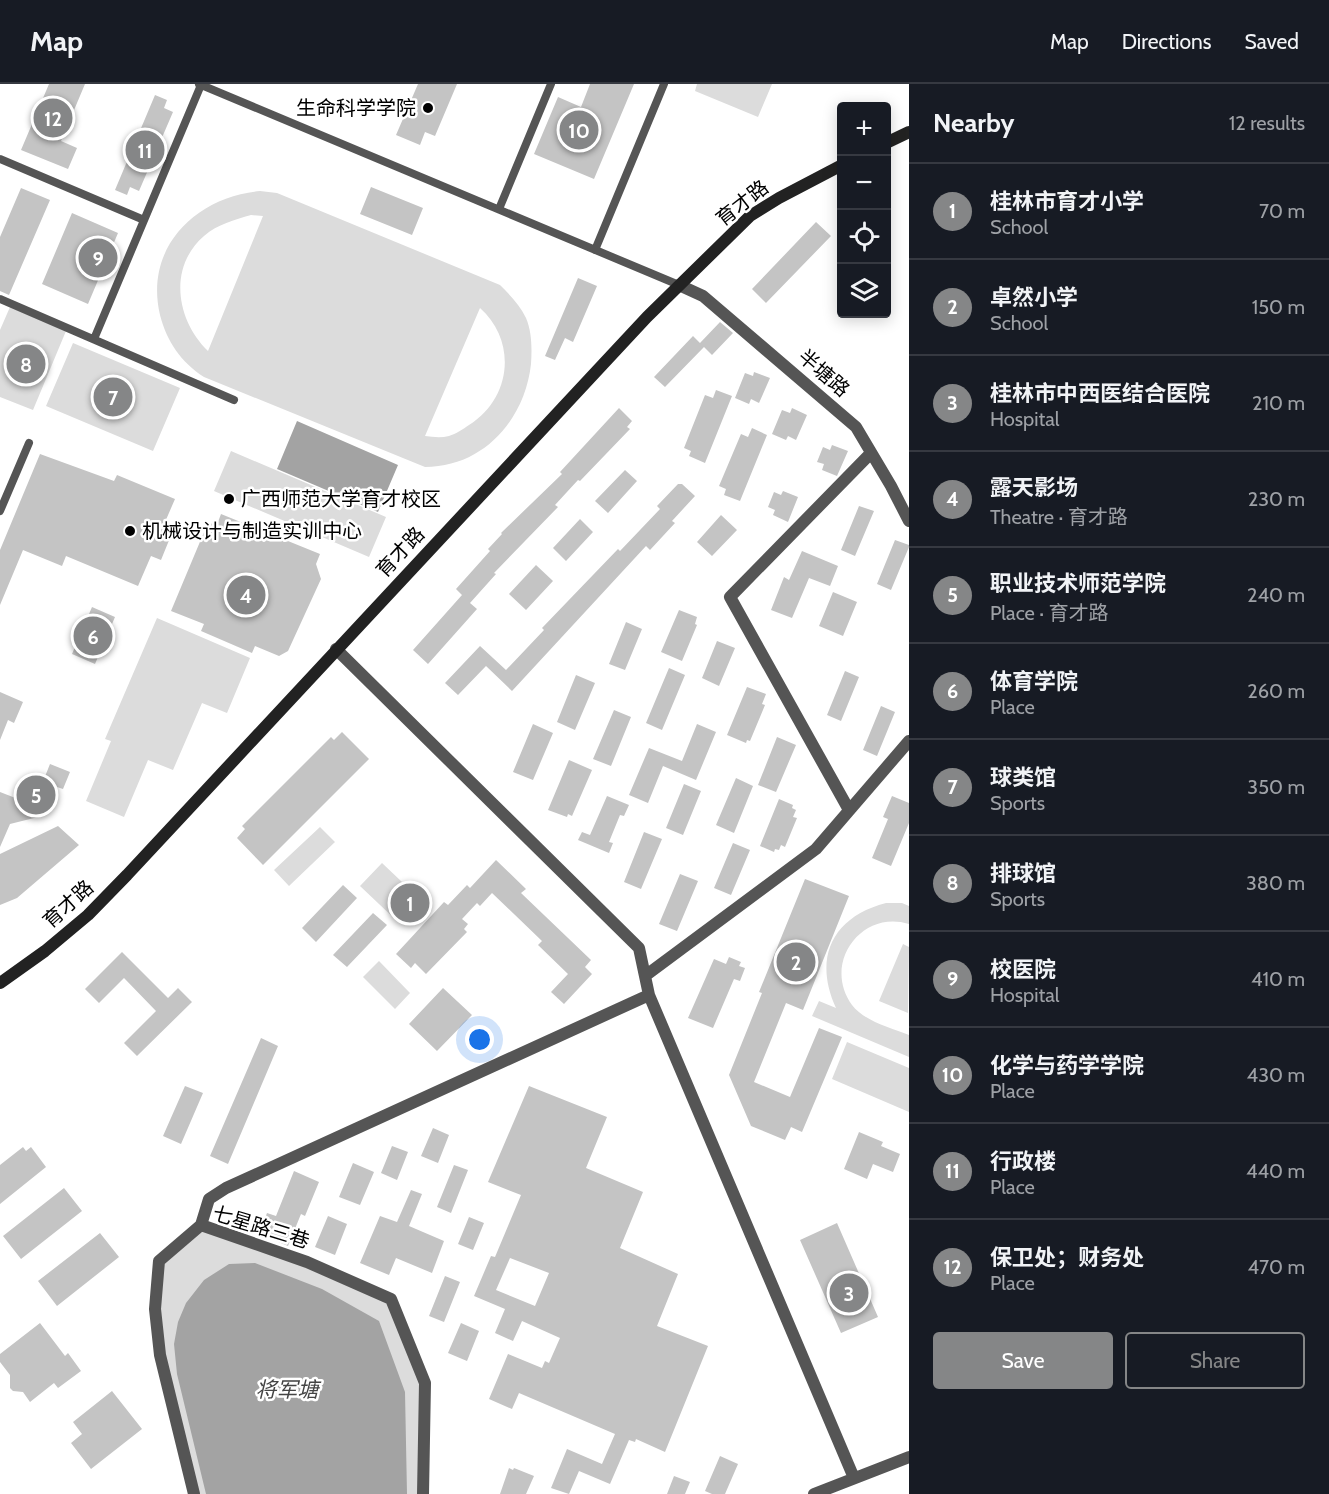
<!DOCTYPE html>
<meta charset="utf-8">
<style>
:root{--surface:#171b24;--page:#242831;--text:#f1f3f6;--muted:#9ea1a6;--line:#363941;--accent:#858687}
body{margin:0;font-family:Cabin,"Noto Sans SC",sans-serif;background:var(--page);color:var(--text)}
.controls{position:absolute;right:18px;top:18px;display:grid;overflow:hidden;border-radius:6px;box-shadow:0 3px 15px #0003}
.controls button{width:54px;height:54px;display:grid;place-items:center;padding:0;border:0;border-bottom:2px solid var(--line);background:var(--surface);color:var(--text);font:30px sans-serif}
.you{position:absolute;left:480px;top:956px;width:21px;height:21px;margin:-15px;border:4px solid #fff;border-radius:50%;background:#1a73e8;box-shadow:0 0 0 9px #1a73e833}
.badge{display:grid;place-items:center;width:39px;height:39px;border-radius:50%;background:var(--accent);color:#fff;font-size:20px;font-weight:700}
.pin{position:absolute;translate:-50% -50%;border:3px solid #fff;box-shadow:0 2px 6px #0006}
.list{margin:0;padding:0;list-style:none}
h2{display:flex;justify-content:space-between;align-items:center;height:78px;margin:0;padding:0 24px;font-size:26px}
h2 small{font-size:20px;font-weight:400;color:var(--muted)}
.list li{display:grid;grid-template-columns:39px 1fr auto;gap:18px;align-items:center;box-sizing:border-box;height:96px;padding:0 24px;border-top:2px solid var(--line)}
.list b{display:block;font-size:22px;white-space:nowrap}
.list p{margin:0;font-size:20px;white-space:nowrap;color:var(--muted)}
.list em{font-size:20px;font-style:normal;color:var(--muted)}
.actions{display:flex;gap:12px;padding:18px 24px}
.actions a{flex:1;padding:14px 0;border:2px solid var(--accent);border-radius:6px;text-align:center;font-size:21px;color:var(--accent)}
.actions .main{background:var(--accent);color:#fff}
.icon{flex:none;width:33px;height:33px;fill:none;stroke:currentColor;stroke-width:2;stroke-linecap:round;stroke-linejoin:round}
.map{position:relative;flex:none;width:909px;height:1410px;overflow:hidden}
header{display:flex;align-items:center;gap:36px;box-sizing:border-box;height:84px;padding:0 30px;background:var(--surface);border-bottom:2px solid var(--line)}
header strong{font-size:28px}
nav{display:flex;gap:33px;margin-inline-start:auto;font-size:21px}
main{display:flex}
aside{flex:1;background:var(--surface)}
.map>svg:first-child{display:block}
.green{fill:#dcdcdc;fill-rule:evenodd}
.water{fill:#a3a3a3}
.building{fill:#c4c4c4;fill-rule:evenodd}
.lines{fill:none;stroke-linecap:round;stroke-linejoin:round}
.service{stroke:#555;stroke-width:8}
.minor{stroke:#555;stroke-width:12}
.secondary{stroke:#222;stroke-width:12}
.poi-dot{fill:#000;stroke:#fff;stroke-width:2}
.labels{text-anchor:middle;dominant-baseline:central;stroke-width:5;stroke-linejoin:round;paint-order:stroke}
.poi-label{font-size:20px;fill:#000;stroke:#fff;text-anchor:start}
.street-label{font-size:20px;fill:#000;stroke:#fff}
.water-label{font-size:21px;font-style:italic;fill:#444;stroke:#fff}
</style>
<header>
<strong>Map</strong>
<nav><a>Map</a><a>Directions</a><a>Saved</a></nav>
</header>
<main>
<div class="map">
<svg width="909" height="1410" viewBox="0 0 909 1410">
<rect width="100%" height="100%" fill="#fff"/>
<path class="green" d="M 697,0 L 772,0 L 758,33 L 695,7 Z
M 260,107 L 277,109 L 500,201 C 510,211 520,221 526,234 C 532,248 532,265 531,280 C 525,335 484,383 425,383 L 204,293 C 181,278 167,258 160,231 C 144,163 196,113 260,107 ZM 251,131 L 263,132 L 208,267 C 176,236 168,183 204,152 C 218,140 234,136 251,131 ZM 480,224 C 517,257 512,314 469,341 C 463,345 456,350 449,352 C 441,354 433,353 425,352 Z
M 10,223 L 66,247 L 33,326 L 0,313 L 0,246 Z
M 73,259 L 180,304 L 153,367 L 46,322 Z
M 231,367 L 386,433 L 369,473 L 214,407 Z
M 157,534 L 250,574 L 227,629 L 202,619 L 173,686 L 148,676 L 124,733 L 86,717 L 111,657 L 105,655 Z
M 320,743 L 335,758 L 289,802 L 274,786 Z
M 382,779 L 420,815 L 398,838 L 360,802 Z
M 886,819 L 902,819 L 909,822 L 909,840 C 861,825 822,880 852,921 C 864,937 891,944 909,951 L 909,973 L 812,932 L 819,917 L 836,924 C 813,874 832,833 886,819 Z
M 903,860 L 909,863 L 908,929 L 879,917 Z
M 379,877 L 410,909 L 395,925 L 363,893 Z
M 847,958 L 909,984 L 909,1028 L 832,995 Z
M 201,1141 L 391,1215 L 425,1299 L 423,1410 L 194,1410 L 160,1271 L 159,1177 Z"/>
<path class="water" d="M 297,337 L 398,381 L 378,428 L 277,385 Z
M 255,1179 L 322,1205 L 379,1237 L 405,1308 L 407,1410 L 206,1410 L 177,1290 L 174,1260 L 178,1238 L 186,1219 L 204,1196 L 229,1180 Z"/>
<path class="building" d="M 49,0 L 85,0 L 61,57 L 77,64 L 68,85 L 21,66 Z
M 418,0 L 457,0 L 435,52 L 425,48 L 420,61 L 396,51 Z
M 590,0 L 634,0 L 594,95 L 534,70 L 558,13 L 581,23 Z
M 155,11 L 167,16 L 164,24 L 173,28 L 139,107 L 130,103 L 127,111 L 115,106 Z
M 371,103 L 423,124 L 412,151 L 360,130 Z
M 21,104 L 50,116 L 9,211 L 0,207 L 0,153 Z
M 72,129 L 118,149 L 88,220 L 42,200 Z
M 816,138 L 831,152 L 766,219 L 752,205 Z
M 578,194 L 597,202 L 573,258 L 565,254 L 555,276 L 545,272 Z
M 720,238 L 733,249 L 712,271 L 704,263 L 665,303 L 654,293 L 693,252 L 700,259 Z
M 754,288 L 770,294 L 759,319 L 751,315 L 749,320 L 735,314 L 745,289 L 753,292 Z
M 716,306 L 732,312 L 705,379 L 689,372 L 691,367 L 684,364 L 705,311 L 713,314 Z
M 619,324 L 632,337 L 627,343 L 630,345 L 580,397 L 578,396 L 555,421 L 558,423 L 494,489 L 496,490 L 470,519 L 477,525 L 428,580 L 413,566 L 462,511 L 456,505 L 490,467 L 488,465 L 502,450 L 501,449 L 562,390 L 560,388 Z
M 792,324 L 807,331 L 796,356 L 788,352 L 786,356 L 772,350 L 782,326 L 790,329 Z
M 752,344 L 767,351 L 740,417 L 724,411 L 726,405 L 719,402 L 741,350 L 748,353 Z
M 832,361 L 848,367 L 837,392 L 822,386 L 824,380 L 817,378 L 823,363 L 830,366 Z
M 40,370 L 114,397 L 117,391 L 175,415 L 162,445 L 172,449 L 161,476 L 151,472 L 138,502 L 66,472 L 62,482 L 23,466 L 0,521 L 0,466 Z
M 625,386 L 637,397 L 608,429 L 595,417 Z
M 678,400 L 682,400 L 695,412 L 672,437 L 675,439 L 650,466 L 646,462 L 512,607 L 486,582 L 458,611 L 445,599 L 480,562 L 506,586 L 544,546 L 542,544 L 618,465 L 620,467 L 660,425 L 657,422 Z
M 783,407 L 798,413 L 788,438 L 773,431 L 775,426 L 768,423 L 774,408 L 781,411 Z
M 859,422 L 874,427 L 855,472 L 841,466 Z
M 221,430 L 320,470 L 316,480 L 321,495 L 288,567 L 279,572 L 255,562 L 252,569 L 201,547 L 204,540 L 171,527 L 207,441 L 218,438 Z
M 721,431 L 737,446 L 712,472 L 697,458 Z
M 580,435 L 593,448 L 566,477 L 553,464 Z
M 895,456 L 909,461 L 909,463 L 891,506 L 877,500 Z
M 802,467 L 838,482 L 830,502 L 809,494 L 792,534 L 771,526 L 784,493 L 789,496 Z
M 536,481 L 553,497 L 526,526 L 509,510 Z
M 833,508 L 857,518 L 843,552 L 819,542 Z
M 92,523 L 115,533 L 95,580 L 72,570 Z
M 679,526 L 697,533 L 695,540 L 697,541 L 682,577 L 661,568 Z
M 626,538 L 642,545 L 625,586 L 609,580 Z
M 717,557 L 735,564 L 719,602 L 702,594 Z
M 669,584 L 685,591 L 662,646 L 646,639 Z
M 845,587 L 859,593 L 841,637 L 827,631 Z
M 576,591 L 595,599 L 575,646 L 557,638 Z
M 747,603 L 766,610 L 762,620 L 765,621 L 750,657 L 747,656 L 746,659 L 727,651 Z
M 0,608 L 23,618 L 14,639 L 8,636 L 0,656 Z
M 881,622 L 895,628 L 877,672 L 863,666 Z
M 614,626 L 631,633 L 611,682 L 593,675 Z
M 533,640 L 553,649 L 533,696 L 513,688 Z
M 697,640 L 716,648 L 696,696 L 663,682 L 648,719 L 629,711 L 649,664 L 682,677 Z
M 342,648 L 369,675 L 263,781 L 237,754 L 245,745 L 242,742 L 331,653 L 334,656 Z
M 777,653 L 796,661 L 776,708 L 758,701 Z
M 569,676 L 592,686 L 572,732 L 568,730 L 567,733 L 548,726 Z
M 50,680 L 70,688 L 63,705 L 57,703 L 51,717 L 44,718 L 38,733 L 10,740 L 0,763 L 0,708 L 18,715 L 24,700 L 31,703 L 36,691 L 44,695 Z
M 736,694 L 753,702 L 734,749 L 716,741 Z
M 684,700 L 701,707 L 683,751 L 666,744 Z
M 607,712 L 629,721 L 624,732 L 620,731 L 609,758 L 613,759 L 609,769 L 578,756 L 582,748 L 590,751 Z
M 892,712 L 909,719 L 909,739 L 891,782 L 872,774 L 888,735 L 883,733 Z
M 779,715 L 793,721 L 792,724 L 796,726 L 793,733 L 797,734 L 785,763 L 781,761 L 779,766 L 775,765 L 774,768 L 760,762 Z
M 58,742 L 79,761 L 17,814 L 0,821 L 0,770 Z
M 644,748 L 662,755 L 641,805 L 624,798 Z
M 733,759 L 750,766 L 731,811 L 714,804 Z
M 496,776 L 526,805 L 521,809 L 591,876 L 585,883 L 592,890 L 564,920 L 551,908 L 568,890 L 538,861 L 542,857 L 492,809 L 480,822 L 477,819 L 462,835 L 468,840 L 464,845 L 467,848 L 426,890 L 415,879 L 411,884 L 396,870 L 444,818 L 448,821 L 467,801 L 470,804 Z
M 680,790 L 698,797 L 677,847 L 659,840 Z
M 805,795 L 849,812 L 803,926 L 786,919 L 754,998 L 790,1013 L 819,944 L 842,953 L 802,1048 L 791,1043 L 785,1056 L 751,1042 L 729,991 L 762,909 L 759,908 Z
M 343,801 L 357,814 L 316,858 L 302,844 Z
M 373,829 L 387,841 L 347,883 L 333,871 Z
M 122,868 L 168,914 L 178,904 L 192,918 L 137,972 L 124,959 L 156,927 L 124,894 L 99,919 L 85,905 Z
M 729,873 L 741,878 L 739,882 L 745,884 L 740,897 L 734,895 L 713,944 L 688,934 L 714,875 L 726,880 Z
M 443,904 L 472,931 L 437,967 L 409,940 Z
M 261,954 L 278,962 L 228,1080 L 210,1072 Z
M 185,1002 L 203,1009 L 181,1060 L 163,1052 Z
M 529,1002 L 607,1033 L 586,1084 L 643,1108 L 620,1164 L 678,1190 L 657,1242 L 708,1262 L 665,1368 L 636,1355 L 635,1358 L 629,1356 L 610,1400 L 579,1387 L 569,1410 L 551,1404 L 567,1365 L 602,1380 L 615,1350 L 519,1309 L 512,1325 L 489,1315 L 508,1270 L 542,1284 L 545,1277 L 549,1279 L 560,1254 L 522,1237 L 513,1257 L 495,1249 L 505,1225 L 474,1212 L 491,1172 L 495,1173 L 521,1111 L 488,1098 ZM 510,1174 L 549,1189 L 535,1222 L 496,1206 Z
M 433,1044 L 449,1051 L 438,1079 L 421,1072 Z
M 859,1048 L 883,1058 L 881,1062 L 900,1070 L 893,1088 L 873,1080 L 867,1095 L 844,1085 Z
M 392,1062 L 408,1068 L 397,1096 L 381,1089 Z
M 23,1063 L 26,1067 L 31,1063 L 46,1083 L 0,1120 L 0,1081 Z
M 353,1079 L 374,1088 L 360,1121 L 339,1113 Z
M 454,1081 L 468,1086 L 451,1129 L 437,1123 Z
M 294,1087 L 319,1098 L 305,1132 L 301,1130 L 288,1162 L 259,1150 L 267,1129 L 276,1132 Z
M 64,1104 L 82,1127 L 21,1175 L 3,1152 Z
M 411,1106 L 422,1110 L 409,1142 L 444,1157 L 432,1189 L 396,1174 L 389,1191 L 360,1179 L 380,1132 L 397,1138 Z
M 328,1132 L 347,1140 L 335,1171 L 315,1163 Z
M 469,1133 L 484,1139 L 473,1166 L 458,1160 Z
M 837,1139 L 878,1233 L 841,1249 L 800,1156 Z
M 100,1149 L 119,1173 L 57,1222 L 38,1197 Z
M 445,1192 L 460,1198 L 444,1238 L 429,1232 Z
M 40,1239 L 65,1272 L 68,1269 L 81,1287 L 58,1304 L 54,1299 L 30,1318 L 23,1308 L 13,1307 L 10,1304 L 10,1291 L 0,1278 L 0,1270 Z
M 461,1239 L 479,1247 L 467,1277 L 448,1269 Z
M 112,1307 L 142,1345 L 91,1385 L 71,1359 L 82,1350 L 73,1338 Z
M 720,1372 L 738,1380 L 725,1410 L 712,1410 L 705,1407 Z
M 509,1384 L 513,1386 L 514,1384 L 534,1392 L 526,1410 L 500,1410 Z
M 674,1392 L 690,1398 L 685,1410 L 667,1410 Z"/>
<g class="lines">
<path class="service" d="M 199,0 L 679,201
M 0,75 L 144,136
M 499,125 L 551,0
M 595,166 L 664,0
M 0,215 L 234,316
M 94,255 L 201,1
M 0,427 L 29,359"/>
<path class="minor" d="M 679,201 L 703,212 L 856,343 L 891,402 L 909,437
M 336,565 L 639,864 L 649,911 L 854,1394
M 849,726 L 730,513 L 871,369
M 645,892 L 816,765 L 909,657
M 201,1141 L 209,1115 L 226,1104 L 649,911
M 194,1410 L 160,1271 L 155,1225 L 159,1177 L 201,1141 L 307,1178 L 391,1215 L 425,1299 L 423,1410
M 814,1410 L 909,1373"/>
<path class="secondary" d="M 886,59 L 909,48
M 0,899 L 45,867 L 88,831 L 127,791 L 647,233 L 750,132 L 779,114 L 842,81"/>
</g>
<g class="poi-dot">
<circle cx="428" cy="24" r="6"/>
<circle cx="229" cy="415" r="6"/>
<circle cx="130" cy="447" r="6"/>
</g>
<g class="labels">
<g class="poi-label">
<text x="416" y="24" text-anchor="end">生命科学学院</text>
<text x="241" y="415">广西师范大学育才校区</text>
<text x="142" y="447">机械设计与制造实训中心</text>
</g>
<g class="street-label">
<text transform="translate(742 119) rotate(-38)">育才路</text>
<text transform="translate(824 289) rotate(41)">半塘路</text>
<text transform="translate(400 468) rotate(-47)">育才路</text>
<text transform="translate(68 820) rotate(-42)">育才路</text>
<text transform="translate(261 1143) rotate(17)">七星路三巷</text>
</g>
<g class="water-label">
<text x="287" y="1305">将军塘</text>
</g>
</g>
</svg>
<div class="controls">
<button>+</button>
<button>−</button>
<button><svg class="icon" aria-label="locate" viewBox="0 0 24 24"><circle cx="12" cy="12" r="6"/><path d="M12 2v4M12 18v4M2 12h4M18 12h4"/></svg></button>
<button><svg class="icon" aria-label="layers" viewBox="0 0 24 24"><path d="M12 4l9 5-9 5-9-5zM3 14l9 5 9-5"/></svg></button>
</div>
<div class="you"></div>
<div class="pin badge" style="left:410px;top:819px">1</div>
<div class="pin badge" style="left:796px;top:878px">2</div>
<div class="pin badge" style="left:849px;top:1209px">3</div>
<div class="pin badge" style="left:246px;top:511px">4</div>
<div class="pin badge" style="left:36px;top:711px">5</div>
<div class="pin badge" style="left:93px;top:552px">6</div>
<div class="pin badge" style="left:113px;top:313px">7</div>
<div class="pin badge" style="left:26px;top:280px">8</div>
<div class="pin badge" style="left:98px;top:174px">9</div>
<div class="pin badge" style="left:579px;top:46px">10</div>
<div class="pin badge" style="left:145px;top:66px">11</div>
<div class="pin badge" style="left:53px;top:34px">12</div>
</div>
<aside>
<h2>Nearby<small>12 results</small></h2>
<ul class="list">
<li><span class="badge">1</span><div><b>桂林市育才小学</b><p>School</p></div><em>70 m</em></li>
<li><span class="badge">2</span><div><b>卓然小学</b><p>School</p></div><em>150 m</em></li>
<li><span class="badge">3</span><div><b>桂林市中西医结合医院</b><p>Hospital</p></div><em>210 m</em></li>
<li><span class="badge">4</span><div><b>露天影场</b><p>Theatre · 育才路</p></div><em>230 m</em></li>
<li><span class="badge">5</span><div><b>职业技术师范学院</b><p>Place · 育才路</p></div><em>240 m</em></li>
<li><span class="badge">6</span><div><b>体育学院</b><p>Place</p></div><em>260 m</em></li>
<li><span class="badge">7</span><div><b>球类馆</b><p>Sports</p></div><em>350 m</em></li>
<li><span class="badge">8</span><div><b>排球馆</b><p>Sports</p></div><em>380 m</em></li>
<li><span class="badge">9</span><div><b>校医院</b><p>Hospital</p></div><em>410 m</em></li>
<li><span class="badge">10</span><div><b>化学与药学学院</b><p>Place</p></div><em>430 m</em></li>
<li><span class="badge">11</span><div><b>行政楼</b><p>Place</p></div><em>440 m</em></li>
<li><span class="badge">12</span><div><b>保卫处；财务处</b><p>Place</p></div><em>470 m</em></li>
</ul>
<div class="actions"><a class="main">Save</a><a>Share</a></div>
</aside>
</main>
